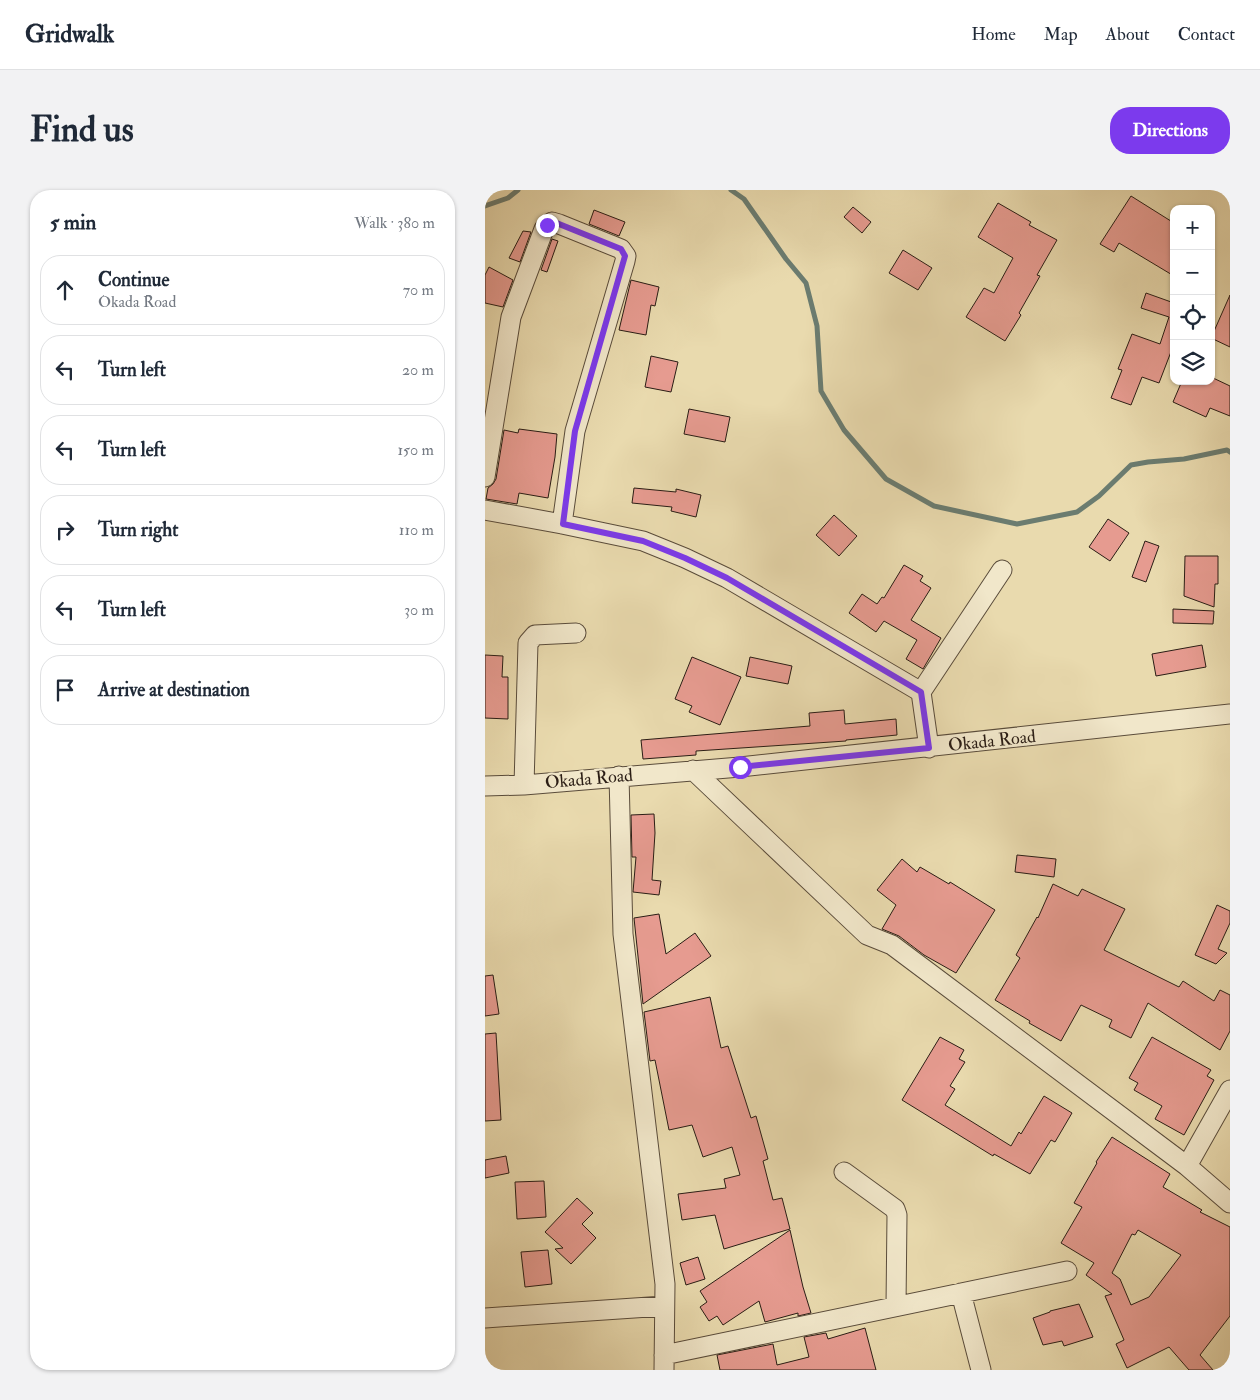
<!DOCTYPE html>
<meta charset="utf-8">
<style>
:root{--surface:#fff;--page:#f2f2f3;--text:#1f2937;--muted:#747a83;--line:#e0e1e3;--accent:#7c3aed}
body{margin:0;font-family:"IM FELL Double Pica",serif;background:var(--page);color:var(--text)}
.controls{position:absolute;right:15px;top:15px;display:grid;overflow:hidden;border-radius:10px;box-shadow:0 1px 4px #0004}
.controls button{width:45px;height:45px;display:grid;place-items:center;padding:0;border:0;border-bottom:1px solid var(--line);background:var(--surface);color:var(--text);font:25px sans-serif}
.stop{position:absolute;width:15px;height:15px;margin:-11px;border:4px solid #7c3aed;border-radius:50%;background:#fff}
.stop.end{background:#7c3aed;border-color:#fff;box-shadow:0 1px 5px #0008}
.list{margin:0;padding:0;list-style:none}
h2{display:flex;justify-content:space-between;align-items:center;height:65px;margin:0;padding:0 20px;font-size:21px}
h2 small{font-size:16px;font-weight:400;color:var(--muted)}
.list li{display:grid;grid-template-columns:32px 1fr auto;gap:15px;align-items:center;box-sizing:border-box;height:70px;margin:0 10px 10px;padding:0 10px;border:1px solid var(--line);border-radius:20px}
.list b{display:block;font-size:19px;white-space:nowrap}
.list p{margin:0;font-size:16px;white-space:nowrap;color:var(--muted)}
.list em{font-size:16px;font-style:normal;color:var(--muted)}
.icon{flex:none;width:28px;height:28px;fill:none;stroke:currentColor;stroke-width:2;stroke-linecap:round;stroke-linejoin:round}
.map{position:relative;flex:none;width:745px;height:1180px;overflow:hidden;border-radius:20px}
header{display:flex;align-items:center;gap:30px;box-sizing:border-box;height:70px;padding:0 25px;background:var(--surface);border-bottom:1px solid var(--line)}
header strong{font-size:24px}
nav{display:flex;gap:28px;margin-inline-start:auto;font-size:18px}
.intro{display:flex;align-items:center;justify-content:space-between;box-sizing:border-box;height:120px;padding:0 30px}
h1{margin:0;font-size:35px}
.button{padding:12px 22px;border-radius:20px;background:var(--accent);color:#fff;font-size:18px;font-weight:700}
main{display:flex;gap:30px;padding:0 30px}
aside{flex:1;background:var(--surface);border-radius:20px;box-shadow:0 1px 4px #0004}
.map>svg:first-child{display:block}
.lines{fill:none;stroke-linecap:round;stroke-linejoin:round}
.stream{stroke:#6b7c70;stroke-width:5}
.building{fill:#e69b90;stroke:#2a1d15;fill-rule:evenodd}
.minor-casing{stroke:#5a4c3b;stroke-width:21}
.minor{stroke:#f1e7ca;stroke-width:19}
.route{stroke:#7c3aed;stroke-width:6}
.labels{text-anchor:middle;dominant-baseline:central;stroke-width:4.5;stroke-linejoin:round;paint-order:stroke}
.street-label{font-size:18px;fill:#2a1d15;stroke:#f1e7ca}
</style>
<header>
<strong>Gridwalk</strong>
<nav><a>Home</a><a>Map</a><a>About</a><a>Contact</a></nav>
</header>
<div class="intro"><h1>Find us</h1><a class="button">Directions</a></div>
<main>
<aside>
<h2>5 min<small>Walk · 380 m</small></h2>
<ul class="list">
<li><svg class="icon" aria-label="ahead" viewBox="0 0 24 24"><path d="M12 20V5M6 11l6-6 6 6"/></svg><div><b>Continue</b><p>Okada Road</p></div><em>70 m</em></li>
<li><svg class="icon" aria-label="left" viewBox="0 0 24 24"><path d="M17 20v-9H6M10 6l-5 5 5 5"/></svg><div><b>Turn left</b></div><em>20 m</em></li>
<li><svg class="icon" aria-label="left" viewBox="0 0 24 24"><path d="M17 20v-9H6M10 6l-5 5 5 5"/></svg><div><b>Turn left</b></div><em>150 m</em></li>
<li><svg class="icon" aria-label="right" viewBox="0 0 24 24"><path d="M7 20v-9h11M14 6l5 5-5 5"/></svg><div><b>Turn right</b></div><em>110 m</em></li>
<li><svg class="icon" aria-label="left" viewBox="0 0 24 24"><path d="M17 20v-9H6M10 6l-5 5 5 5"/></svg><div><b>Turn left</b></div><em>30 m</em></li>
<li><svg class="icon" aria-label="arrive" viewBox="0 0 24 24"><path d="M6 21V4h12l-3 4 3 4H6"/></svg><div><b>Arrive at destination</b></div></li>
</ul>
</aside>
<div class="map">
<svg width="745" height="1180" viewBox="0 0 745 1180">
<rect width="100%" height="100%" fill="#e9daae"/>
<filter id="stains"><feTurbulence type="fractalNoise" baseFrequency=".004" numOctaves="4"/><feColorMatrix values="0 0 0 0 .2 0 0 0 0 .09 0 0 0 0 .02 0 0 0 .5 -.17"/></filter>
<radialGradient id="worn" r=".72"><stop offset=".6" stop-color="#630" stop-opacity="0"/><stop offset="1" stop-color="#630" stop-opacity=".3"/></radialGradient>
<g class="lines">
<path class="stream" d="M 246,0 L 259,9 L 301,69 L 321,93 L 332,136 L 336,201 L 359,240 L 401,289 L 449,316 L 532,334 L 592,322 L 614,306 L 646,275 L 663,272 L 699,269 L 742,260 L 745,262
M 0,16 L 23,8 L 33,0"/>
</g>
<path class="building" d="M 646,6 L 689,33 L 689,86 L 634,53 L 629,62 L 615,54 Z
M 513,13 L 546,32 L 544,35 L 572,50 L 552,85 L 555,86 L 534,123 L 536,125 L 520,151 L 481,127 L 499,98 L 509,103 L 528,68 L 493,47 Z
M 368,17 L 386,32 L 377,43 L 359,27 Z
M 109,20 L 140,32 L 134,46 L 104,34 Z
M 38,41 L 46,42 L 35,72 L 24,68 Z
M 67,49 L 73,51 L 62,82 L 56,80 Z
M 418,60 L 447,78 L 433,100 L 404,83 Z
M 4,77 L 28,90 L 18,117 L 0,113 L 0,85 Z
M 146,90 L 174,97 L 170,116 L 166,115 L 161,145 L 134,140 Z
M 661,103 L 689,113 L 689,154 L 674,193 L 657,187 L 646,215 L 626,208 L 637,180 L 633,179 L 647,144 L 675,154 L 684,127 L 656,118 Z
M 745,105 L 745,157 L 726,148 Z
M 166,166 L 193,172 L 186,202 L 160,197 Z
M 726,187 L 745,196 L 745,226 L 725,218 L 721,227 L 688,212 L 697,191 L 726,191 Z
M 204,219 L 245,227 L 240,252 L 199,244 Z
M 34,239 L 72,244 L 70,267 L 63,308 L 34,303 L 32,314 L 1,309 L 3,298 L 8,294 L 11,289 L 19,240 L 33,243 Z
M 149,298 L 191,302 L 191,299 L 216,305 L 211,327 L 186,321 L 187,317 L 147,313 Z
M 349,325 L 372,346 L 354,366 L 331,345 Z
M 623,329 L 644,343 L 625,371 L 604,357 Z
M 660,351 L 674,356 L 661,392 L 647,387 Z
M 700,366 L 733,366 L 733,394 L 730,394 L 729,417 L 699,406 Z
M 419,375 L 438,386 L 435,391 L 446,398 L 426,430 L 456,448 L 438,479 L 421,469 L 432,450 L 399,431 L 391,442 L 364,423 L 377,404 L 392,414 L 397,407 L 399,408 Z
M 688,419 L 729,421 L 728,434 L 688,433 Z
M 717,455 L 721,477 L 671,486 L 667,464 Z
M 0,465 L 18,466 L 17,487 L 23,487 L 23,529 L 0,528 Z
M 207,467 L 256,487 L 235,535 L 204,522 L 207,516 L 190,509 Z
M 265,467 L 307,476 L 303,494 L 261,486 Z
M 359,520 L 360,534 L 411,529 L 412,545 L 361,550 L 361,551 L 211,561 L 211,565 L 158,569 L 156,550 L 325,536 L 324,523 Z
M 169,624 L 170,643 L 167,690 L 176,691 L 174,705 L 148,702 L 151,667 L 147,667 L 146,625 Z
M 532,665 L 571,669 L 569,687 L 530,682 Z
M 417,669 L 432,682 L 435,677 L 464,694 L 465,692 L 510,720 L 471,783 L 439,765 L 414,746 L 397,739 L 411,715 L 392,700 Z
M 568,694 L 593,706 L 597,699 L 640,719 L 619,760 L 694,797 L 698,791 L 729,811 L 735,800 L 745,805 L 745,841 L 735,860 L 663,813 L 646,848 L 624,837 L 627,830 L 596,815 L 576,851 L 544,833 L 545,831 L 510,810 L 535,768 L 531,765 L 552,727 L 553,728 Z
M 732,715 L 745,721 L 745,733 L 733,759 L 742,763 L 731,774 L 710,765 Z
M 174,724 L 181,764 L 210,743 L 226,766 L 158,814 L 149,728 Z
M 8,785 L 14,824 L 0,826 L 0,786 Z
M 225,807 L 236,858 L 243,856 L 266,928 L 271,926 L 283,969 L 278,971 L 288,1010 L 297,1008 L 305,1039 L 239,1059 L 230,1025 L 197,1030 L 193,1004 L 241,998 L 239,989 L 255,985 L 247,957 L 218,967 L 207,935 L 184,940 L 170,870 L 165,871 L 159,822 Z
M 11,843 L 16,930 L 0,931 L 0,844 Z
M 455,847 L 479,860 L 474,869 L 480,872 L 465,896 L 470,899 L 460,915 L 526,956 L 534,942 L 536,944 L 559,906 L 587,923 L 570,952 L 566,950 L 545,984 L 509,964 L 508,966 L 417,910 Z
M 667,847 L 726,880 L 722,886 L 729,890 L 699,945 L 670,929 L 677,916 L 649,900 L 653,893 L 644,888 Z
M 627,947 L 685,984 L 678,997 L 717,1020 L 715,1022 L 745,1037 L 745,1126 L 715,1165 L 728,1180 L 704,1180 L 684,1157 L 642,1178 L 631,1154 L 639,1150 L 620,1106 L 627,1104 L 601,1085 L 609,1073 L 576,1053 L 597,1017 L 589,1013 L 612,973 L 611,972 ZM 653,1040 L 696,1065 L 664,1107 L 646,1115 L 635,1089 L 627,1083 L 647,1044 L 650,1045 Z
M 21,966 L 24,983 L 0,988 L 0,970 Z
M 59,991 L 61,1027 L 32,1029 L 30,992 Z
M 92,1008 L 108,1023 L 97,1034 L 111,1048 L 86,1074 L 70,1059 L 78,1058 L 60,1042 Z
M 305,1040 L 318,1097 L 326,1123 L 313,1126 L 313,1123 L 280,1132 L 274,1111 L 238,1135 L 232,1126 L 224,1131 L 215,1117 L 222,1112 L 215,1101 Z
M 63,1060 L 67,1094 L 40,1097 L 36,1062 Z
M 213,1067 L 220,1089 L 201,1095 L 195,1073 Z
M 594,1114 L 608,1147 L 579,1156 L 577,1151 L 558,1155 L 548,1128 L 565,1122 L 565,1121 Z
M 380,1138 L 391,1180 L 235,1180 L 232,1165 L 288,1154 L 292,1175 L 324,1167 L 319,1147 L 341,1143 L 343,1149 Z"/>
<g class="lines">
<defs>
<path id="minor" d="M 0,287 L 26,127 L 59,39 L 67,32 L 74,34 L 136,59 L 141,66 L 140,71 L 90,241 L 77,334
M 0,320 L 77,334 L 158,351 L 200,368 L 242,388 L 436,502 L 444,558
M 436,502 L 517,380
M 208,580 L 382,745 L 407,755 L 702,976 L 745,1013
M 134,586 L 138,744 L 180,1094 L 179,1180
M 39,595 L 43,453 L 50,445 L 91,443
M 0,596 L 39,595 L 255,577 L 745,524
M 702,976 L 745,900
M 359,982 L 410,1019 L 412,1025 L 411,1116
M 476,1103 L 496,1180
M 0,1128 L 179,1116
M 179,1165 L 582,1081"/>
</defs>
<use href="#minor" class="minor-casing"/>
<use href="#minor" class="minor"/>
</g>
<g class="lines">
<path class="route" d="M 62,35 L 67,32 L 74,34 L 136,59 L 140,66 L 90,241 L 78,334 L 158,351 L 200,368 L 242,388 L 436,502 L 444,558 L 255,577"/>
</g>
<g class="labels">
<g class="street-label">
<text transform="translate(507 551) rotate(-6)">Okada Road</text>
<text transform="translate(104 589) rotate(-5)">Okada Road</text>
</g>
</g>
<rect width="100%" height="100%" filter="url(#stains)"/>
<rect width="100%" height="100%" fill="url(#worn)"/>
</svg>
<div class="controls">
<button>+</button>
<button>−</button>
<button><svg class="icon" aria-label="locate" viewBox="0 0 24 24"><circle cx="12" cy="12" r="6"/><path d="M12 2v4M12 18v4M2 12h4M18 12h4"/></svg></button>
<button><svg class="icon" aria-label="layers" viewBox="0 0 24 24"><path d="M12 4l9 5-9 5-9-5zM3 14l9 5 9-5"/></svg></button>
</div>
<div class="stop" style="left:255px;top:577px"></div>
<div class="stop end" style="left:62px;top:35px"></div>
</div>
</main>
